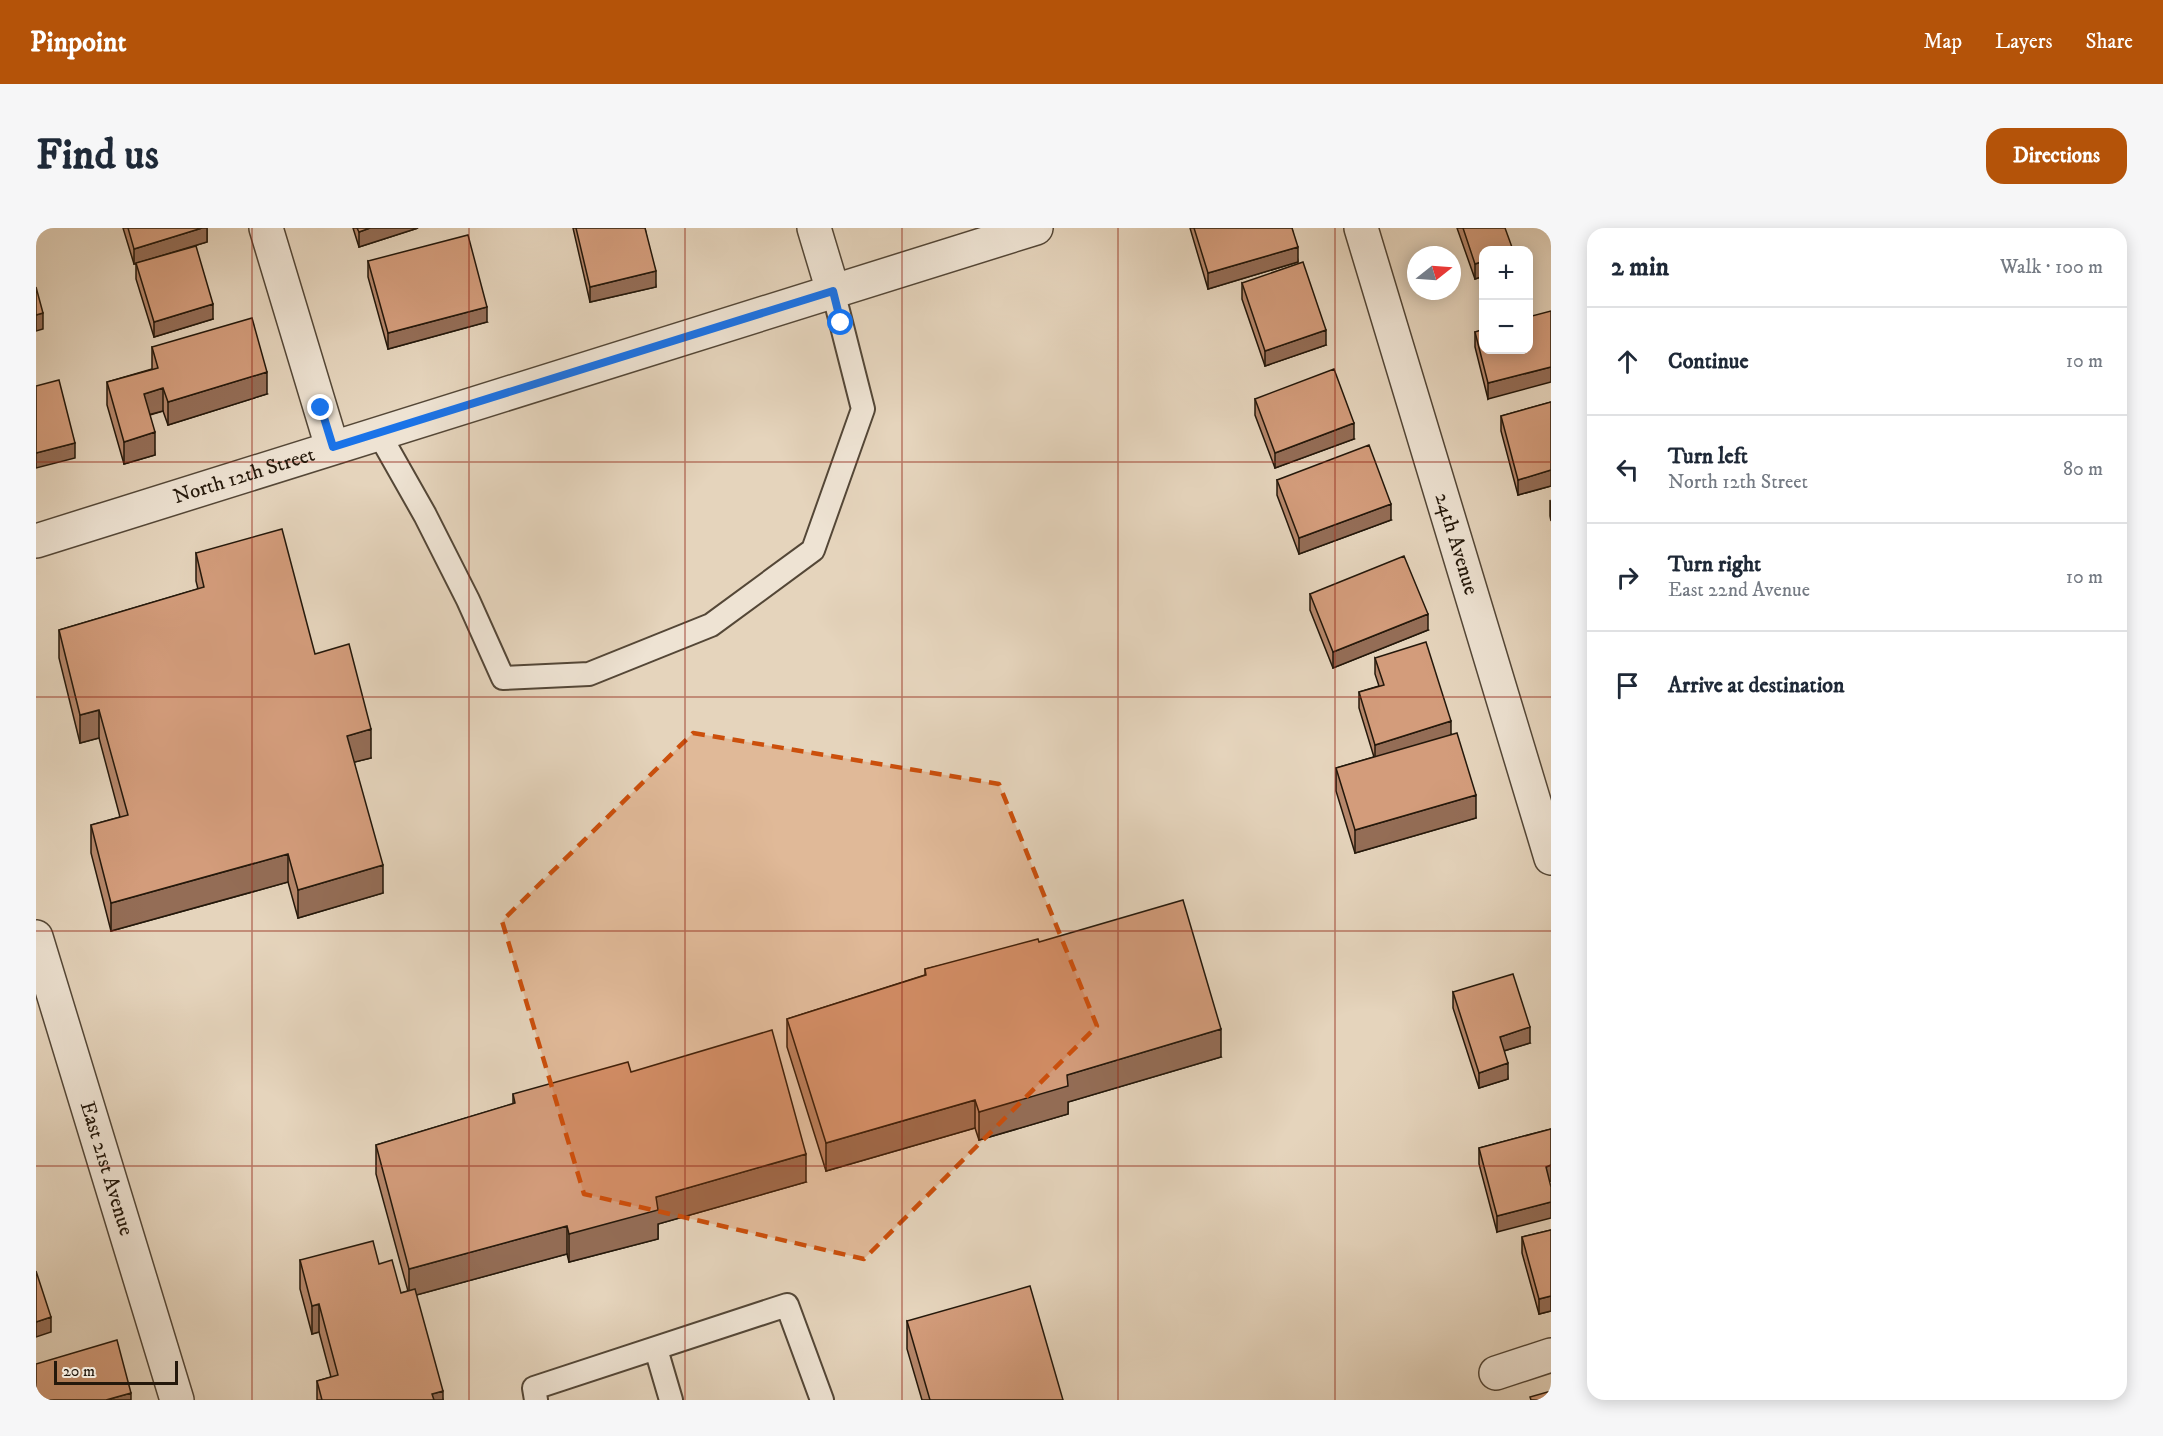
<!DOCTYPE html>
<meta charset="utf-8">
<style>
:root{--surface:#fff;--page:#f6f6f7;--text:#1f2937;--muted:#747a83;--line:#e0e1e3;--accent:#b45309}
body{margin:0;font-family:"IM FELL DW Pica",serif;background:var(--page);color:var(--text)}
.controls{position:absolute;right:18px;top:18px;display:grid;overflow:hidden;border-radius:12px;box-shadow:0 3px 15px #0003}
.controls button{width:54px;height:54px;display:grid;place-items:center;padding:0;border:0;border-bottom:2px solid var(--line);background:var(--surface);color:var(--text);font:30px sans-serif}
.compass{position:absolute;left:1371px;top:18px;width:54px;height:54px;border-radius:50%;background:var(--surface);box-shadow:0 3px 15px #0003;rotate:73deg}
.scale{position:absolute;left:18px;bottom:15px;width:124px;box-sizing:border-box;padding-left:6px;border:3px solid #24180b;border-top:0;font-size:16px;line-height:21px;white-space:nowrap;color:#24180b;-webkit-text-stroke:4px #eee3d3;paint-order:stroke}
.stop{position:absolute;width:18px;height:18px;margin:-14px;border:4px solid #1a73e8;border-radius:50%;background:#fff}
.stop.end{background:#1a73e8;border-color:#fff;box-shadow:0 2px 6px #0008}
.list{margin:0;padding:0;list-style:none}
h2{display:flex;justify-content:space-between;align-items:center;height:78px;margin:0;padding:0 24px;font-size:26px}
h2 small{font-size:20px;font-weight:400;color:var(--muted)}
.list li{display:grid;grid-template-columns:39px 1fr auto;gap:18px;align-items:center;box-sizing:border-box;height:108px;padding:0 24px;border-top:2px solid var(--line)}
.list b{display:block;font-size:22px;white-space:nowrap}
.list p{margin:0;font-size:20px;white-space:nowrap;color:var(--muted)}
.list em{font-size:20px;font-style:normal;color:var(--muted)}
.icon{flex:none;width:33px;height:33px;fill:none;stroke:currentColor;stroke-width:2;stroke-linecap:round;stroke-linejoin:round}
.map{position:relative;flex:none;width:1515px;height:1172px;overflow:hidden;border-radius:18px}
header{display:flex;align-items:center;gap:36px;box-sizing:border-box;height:84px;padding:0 30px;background:var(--accent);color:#fff}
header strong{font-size:28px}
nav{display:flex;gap:33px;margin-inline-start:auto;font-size:21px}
.intro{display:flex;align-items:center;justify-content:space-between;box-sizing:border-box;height:144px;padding:0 36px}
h1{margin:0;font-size:42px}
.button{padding:15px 27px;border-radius:18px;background:var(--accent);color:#fff;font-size:21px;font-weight:700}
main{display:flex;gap:36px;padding:0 36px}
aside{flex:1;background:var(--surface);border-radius:18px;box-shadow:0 3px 15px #0003}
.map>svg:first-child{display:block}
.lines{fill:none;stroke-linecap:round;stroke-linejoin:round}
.service-casing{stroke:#544737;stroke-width:26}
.minor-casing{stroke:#544737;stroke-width:36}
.tertiary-casing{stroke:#544737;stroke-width:36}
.service{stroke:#eee3d3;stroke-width:22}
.minor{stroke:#eee3d3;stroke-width:33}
.tertiary{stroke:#eee3d3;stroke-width:33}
.wall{fill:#b5866a;stroke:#24180b;stroke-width:1.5}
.shaded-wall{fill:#946d56;stroke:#24180b;stroke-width:1.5}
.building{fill:#d39c7b;stroke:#24180b;stroke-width:1.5}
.route{stroke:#1a73e8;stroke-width:8}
.marked{fill:#cb4f0c;fill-opacity:0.2;stroke:#cb4f0c;stroke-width:4.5;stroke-dasharray:12 8;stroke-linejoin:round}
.grid{fill:none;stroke:#8f2418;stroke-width:1.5;stroke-opacity:0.55}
.labels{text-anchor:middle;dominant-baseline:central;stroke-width:6;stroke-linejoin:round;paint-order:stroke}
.street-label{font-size:21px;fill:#24180b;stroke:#eee3d3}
</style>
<header>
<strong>Pinpoint</strong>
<nav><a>Map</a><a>Layers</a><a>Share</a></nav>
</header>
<div class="intro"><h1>Find us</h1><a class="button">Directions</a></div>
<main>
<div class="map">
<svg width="1515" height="1172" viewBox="0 0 1515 1172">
<rect width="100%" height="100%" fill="#e5d4bc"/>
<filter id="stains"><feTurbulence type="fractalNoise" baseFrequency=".00333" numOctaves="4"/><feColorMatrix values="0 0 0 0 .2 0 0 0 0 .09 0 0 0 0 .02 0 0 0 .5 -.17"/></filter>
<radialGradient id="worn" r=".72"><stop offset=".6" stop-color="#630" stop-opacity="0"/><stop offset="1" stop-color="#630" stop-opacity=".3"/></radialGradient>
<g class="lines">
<defs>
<path id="service" d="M 342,204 L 389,287 L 432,372 L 467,450 L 553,446 L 675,397 L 777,322 L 827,181 L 797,63
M 620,1121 L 635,1172
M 500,1172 L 498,1160 L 751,1077 L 786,1172"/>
<g id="minor">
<path d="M 230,0 L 296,219"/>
<path d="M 778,0 L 797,63"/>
<path id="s1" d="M 1325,0 L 1515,630"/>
<path id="s2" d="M 0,313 L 1000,0"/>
<path d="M 1460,1145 L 1515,1127"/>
</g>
<g id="tertiary">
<path id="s3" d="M 0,709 L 141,1172"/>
</g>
</defs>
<use href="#service" class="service-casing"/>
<use href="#minor" class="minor-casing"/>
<use href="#tertiary" class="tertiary-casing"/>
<use href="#service" class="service"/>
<use href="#minor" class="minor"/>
<use href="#tertiary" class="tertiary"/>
</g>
<path class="wall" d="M 87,0 L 171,0 L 171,14 L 138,24 L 177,91 L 118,109 L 100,51 L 100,36 L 98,36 Z
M 317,0 L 382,0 L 323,19 Z
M 537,0 L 609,0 L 620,59 L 554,74 Z
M 1154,0 L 1256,0 L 1262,34 L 1172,61 Z
M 1421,0 L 1469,0 L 1448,22 L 1448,48 L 1439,51 Z
M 332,33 L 451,94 L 352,121 L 332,49 Z
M 1206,55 L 1290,117 L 1229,138 L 1206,71 Z
M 1439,104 L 1492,122 L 1452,171 L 1439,119 Z
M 116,119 L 231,166 L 132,197 L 127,183 L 114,187 L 119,227 L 88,236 L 71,177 L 71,154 L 116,141 Z
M 1219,171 L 1318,211 L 1239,240 L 1219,187 Z
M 1515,174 L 1515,258 L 1482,267 L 1465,203 L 1465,188 Z
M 1241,252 L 1355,292 L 1263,326 L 1241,267 Z
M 1514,272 L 1515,277 L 1515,293 L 1514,288 Z
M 160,325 L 279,426 L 335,530 L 318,534 L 347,665 L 262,690 L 252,654 L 75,703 L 55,625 L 55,597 L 84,589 L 63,510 L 44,515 L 23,430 L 23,402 L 162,361 L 160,353 Z
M 1274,366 L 1392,402 L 1297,440 L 1274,382 Z
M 1339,430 L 1415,506 L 1440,590 L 1319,625 L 1300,563 L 1300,540 L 1338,529 L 1323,480 L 1323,464 L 1343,458 L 1339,446 Z
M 1003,714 L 1185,829 L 1032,874 L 1032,886 L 943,912 L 939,900 L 790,943 L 751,819 L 751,791 L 889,747 L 889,741 Z
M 1417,764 L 1494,815 L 1468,823 L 1472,851 L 1443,860 L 1417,780 Z
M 595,844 L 770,954 L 622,996 L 622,1011 L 533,1034 L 531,1026 L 380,1067 L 407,1172 L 281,1172 L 281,1153 L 295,1149 L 283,1104 L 276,1106 L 264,1061 L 264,1032 L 343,1036 L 365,1065 L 372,1063 L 340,946 L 340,917 L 477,876 L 477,866 Z
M 1515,901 L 1515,953 L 1513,953 L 1461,1004 L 1443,936 L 1443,920 Z
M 1515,1002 L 1515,1083 L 1503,1086 L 1486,1025 L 1486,1009 Z
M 871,1093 L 1027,1172 L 886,1172 L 871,1121 Z"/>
<path class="shaded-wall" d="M 166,0 L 171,0 L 171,14 L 98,36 L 98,21 Z
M 334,0 L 382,0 L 323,19 L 323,4 Z
M 1262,19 L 1262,34 L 1172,61 L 1172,45 Z
M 1448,33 L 1448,48 L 1439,51 L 1439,36 Z
M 620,43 L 620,59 L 554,74 L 554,59 Z
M 177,76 L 177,91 L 118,109 L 118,94 Z
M 451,79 L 451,94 L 352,121 L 352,105 Z
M 7,85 L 7,101 L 0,103 L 0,87 Z
M 1290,102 L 1290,117 L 1229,138 L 1229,123 Z
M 1515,139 L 1515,154 L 1452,171 L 1452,155 Z
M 231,144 L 231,166 L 132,197 L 132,174 Z
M 127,160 L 127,183 L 108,188 L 108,166 Z
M 1318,195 L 1318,211 L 1239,240 L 1239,225 Z
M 119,204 L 119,227 L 88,236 L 88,214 Z
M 39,215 L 39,230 L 0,240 L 0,225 Z
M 1515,242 L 1515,258 L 1482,267 L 1482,252 Z
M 1355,276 L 1355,292 L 1263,326 L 1263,310 Z
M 1392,386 L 1392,402 L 1297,440 L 1297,424 Z
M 63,482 L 63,510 L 44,515 L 44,487 Z
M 1415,493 L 1415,508 L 1339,532 L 1339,517 Z
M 335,501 L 335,530 L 311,536 L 311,508 Z
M 1440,567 L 1440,590 L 1319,625 L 1319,602 Z
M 252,626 L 252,654 L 75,703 L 75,675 Z
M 347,637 L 347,665 L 262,690 L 262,662 Z
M 1494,799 L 1494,815 L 1464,824 L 1464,809 Z
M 1185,801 L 1185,829 L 1032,874 L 1032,886 L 943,912 L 943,884 L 1031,847 Z
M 1472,835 L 1472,851 L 1443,860 L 1443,845 Z
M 939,872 L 939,900 L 790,943 L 790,915 Z
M 770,926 L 770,954 L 622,996 L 622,1011 L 533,1034 L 533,1006 L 620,969 Z
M 1515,937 L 1515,953 L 1510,954 L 1510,939 Z
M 1515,974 L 1515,990 L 1461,1004 L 1461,988 Z
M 531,998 L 531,1026 L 373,1069 L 373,1041 Z
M 1515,1068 L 1515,1083 L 1503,1086 L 1503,1071 Z
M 283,1076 L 283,1104 L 276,1106 L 276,1078 Z
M 15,1089 L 15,1104 L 0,1109 L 0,1094 Z
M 407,1163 L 407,1172 L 396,1172 L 396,1166 Z
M 95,1165 L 95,1172 L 70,1172 Z"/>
<path class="building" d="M 92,0 L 166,0 L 98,21 Z
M 321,0 L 334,0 L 323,4 Z
M 540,0 L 609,0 L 620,43 L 554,59 Z
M 1158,0 L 1256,0 L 1262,19 L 1172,45 Z
M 1427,0 L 1469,0 L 1477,22 L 1448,22 L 1448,33 L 1439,36 Z
M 432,7 L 451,79 L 352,105 L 332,33 Z
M 160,18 L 177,76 L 118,94 L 100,35 Z
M 1267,34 L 1290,102 L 1229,123 L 1206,55 Z
M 0,59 L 7,85 L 0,87 Z
M 1515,83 L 1515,139 L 1452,155 L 1439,104 L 1448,101 L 1448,122 L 1492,122 L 1492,89 Z
M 216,90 L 231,144 L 132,174 L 127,160 L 108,166 L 119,204 L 88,214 L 71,154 L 122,140 L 116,119 Z
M 1298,141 L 1318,195 L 1239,225 L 1219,171 Z
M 23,152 L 39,215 L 0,225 L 0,158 Z
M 1515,174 L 1515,242 L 1482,252 L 1465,188 Z
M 1333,217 L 1355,276 L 1263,310 L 1241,252 Z
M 246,301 L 279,426 L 313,416 L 335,501 L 311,508 L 347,637 L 262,662 L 252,626 L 75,675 L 55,597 L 92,587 L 63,482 L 44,487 L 23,402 L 168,359 L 160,325 Z
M 1368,328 L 1392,386 L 1297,424 L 1274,366 Z
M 1390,414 L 1415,493 L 1339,517 L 1323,464 L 1348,457 L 1339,430 Z
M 1421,505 L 1440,567 L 1319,602 L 1300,540 Z
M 1147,672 L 1185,801 L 1031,847 L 1032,858 L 943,884 L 939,872 L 790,915 L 751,791 L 890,747 L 889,741 L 1002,711 L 1003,714 Z
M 1477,746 L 1494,799 L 1464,809 L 1472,835 L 1443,845 L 1417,764 Z
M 736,802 L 770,926 L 620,969 L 622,982 L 533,1006 L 531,998 L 373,1041 L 340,917 L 479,875 L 477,866 L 592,834 L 595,844 Z
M 1515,901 L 1515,937 L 1510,939 L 1515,959 L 1515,974 L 1461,988 L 1443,920 Z
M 1515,1002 L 1515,1068 L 1503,1071 L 1486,1009 Z
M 337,1013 L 343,1036 L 356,1032 L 365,1065 L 379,1061 L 407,1163 L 396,1166 L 398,1172 L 286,1172 L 281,1153 L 302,1147 L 283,1076 L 276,1078 L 264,1032 Z
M 0,1043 L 15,1089 L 0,1094 Z
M 994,1058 L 1027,1172 L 894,1172 L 871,1093 Z
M 81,1112 L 95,1165 L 70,1172 L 0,1172 L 0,1136 Z
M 1515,1163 L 1515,1172 L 1495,1172 L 1494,1169 Z"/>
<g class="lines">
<path class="route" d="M 285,180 L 297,219 L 797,63 L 805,95"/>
</g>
<path class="marked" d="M 657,505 L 963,556 L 1061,798 L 828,1031 L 548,966 L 466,693 Z"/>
<path class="grid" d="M 216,0 L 216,1172M 433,0 L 433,1172M 649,0 L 649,1172M 866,0 L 866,1172M 1082,0 L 1082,1172M 1299,0 L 1299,1172M 0,234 L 1515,234M 0,469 L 1515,469M 0,703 L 1515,703M 0,938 L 1515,938"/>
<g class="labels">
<g class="street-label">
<text stroke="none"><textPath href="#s2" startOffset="218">North 12th Street</textPath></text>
<text stroke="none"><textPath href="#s1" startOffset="330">24th Avenue</textPath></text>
<text stroke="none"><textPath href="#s3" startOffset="242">East 21st Avenue</textPath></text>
</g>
</g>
<rect width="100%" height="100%" filter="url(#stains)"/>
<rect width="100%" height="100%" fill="url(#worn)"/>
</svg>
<div class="controls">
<button>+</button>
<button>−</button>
</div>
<svg class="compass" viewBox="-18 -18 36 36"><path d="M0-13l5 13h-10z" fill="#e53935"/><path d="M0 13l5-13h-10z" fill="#747a83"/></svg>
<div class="scale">20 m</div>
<div class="stop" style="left:805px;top:95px"></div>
<div class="stop end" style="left:285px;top:180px"></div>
</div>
<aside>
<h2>2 min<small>Walk · 100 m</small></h2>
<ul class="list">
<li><svg class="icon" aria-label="ahead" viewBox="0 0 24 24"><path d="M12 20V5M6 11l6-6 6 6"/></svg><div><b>Continue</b></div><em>10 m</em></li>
<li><svg class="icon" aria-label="left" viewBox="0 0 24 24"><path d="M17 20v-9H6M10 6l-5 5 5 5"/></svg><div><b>Turn left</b><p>North 12th Street</p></div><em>80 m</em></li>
<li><svg class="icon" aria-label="right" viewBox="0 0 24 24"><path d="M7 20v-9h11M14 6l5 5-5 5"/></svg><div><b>Turn right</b><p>East 22nd Avenue</p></div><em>10 m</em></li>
<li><svg class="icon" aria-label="arrive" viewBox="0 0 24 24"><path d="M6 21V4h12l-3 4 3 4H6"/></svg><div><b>Arrive at destination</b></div></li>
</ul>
</aside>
</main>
